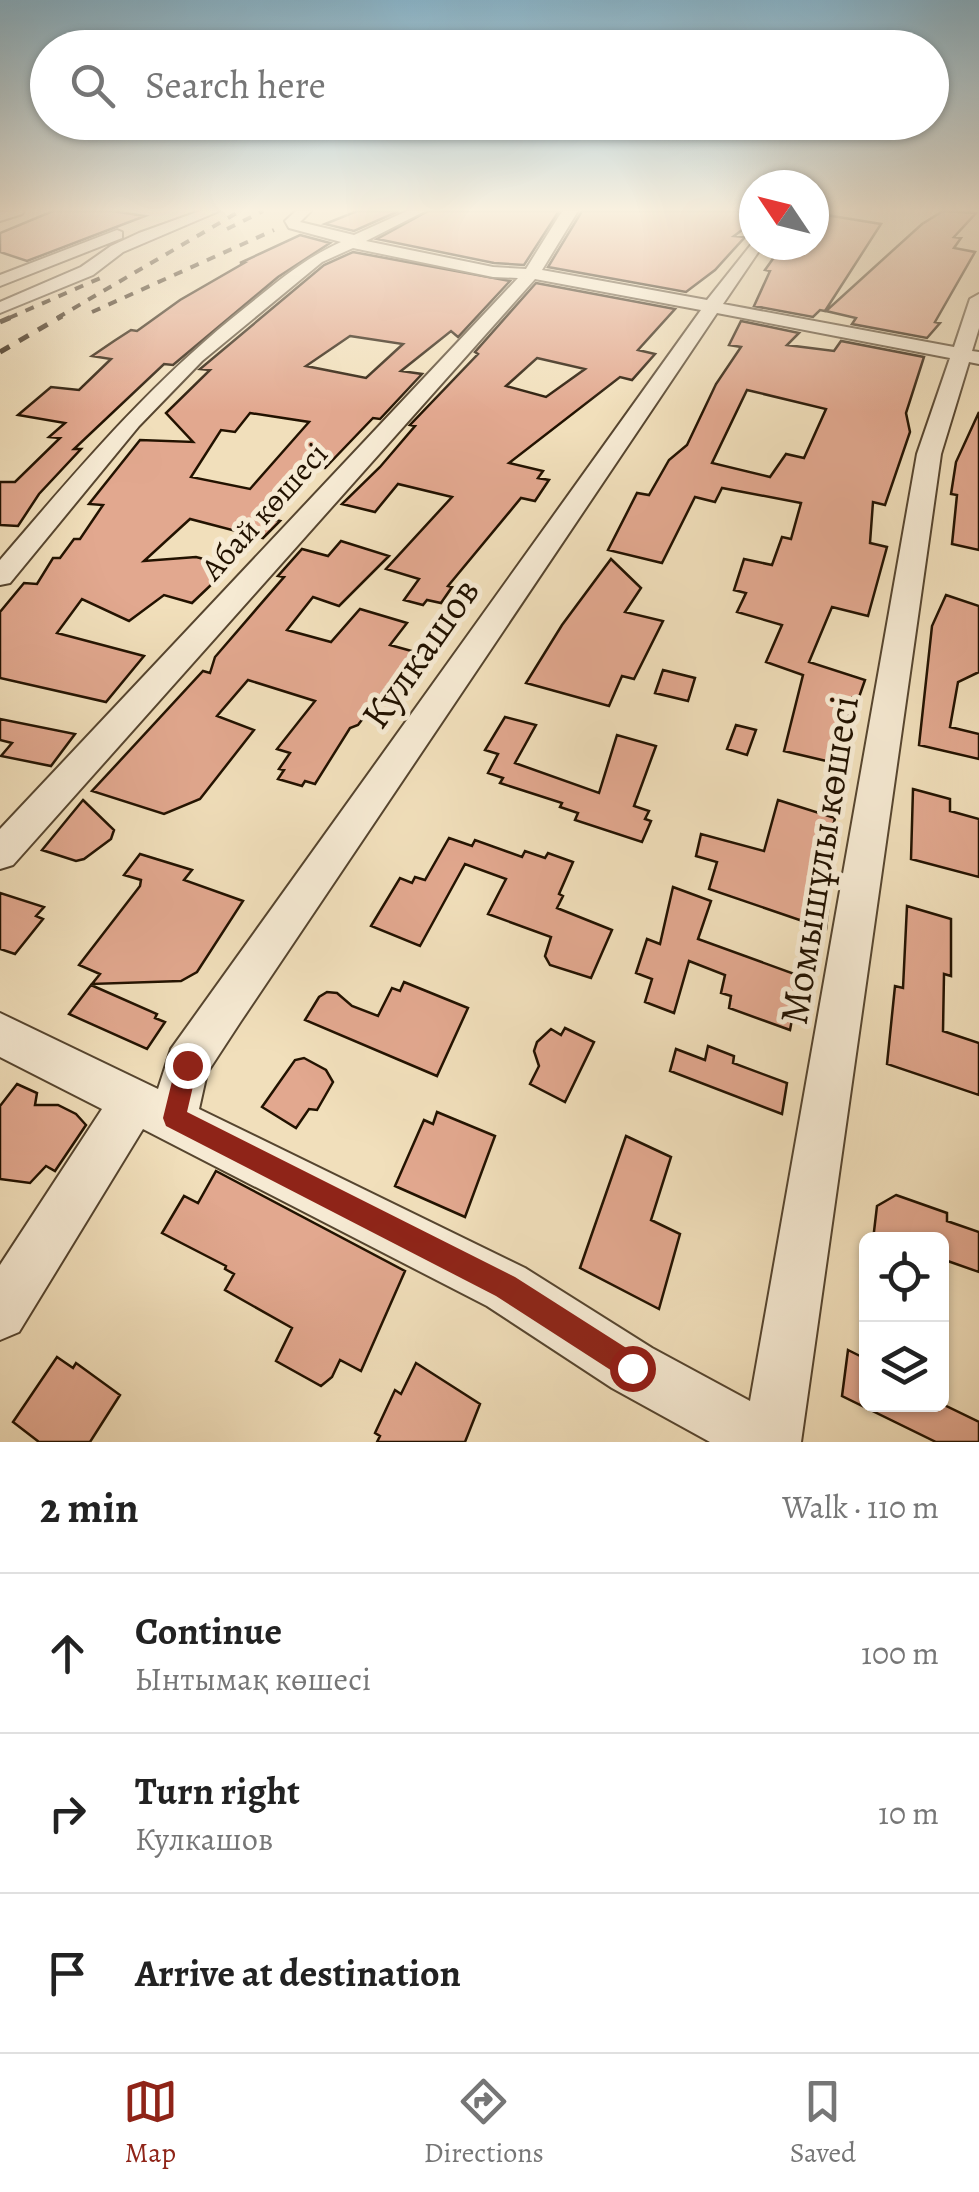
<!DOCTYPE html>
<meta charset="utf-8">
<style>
:root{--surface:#fff;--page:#f6f6f6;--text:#222;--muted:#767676;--line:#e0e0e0;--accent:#8f2418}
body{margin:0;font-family:Alegreya,serif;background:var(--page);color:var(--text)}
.controls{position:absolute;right:30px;bottom:30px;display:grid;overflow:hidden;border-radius:15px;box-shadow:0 2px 8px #0004}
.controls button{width:90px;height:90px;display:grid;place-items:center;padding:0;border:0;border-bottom:2px solid var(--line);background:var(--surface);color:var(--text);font:50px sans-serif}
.compass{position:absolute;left:739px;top:170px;width:90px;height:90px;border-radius:50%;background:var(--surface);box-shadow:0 2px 8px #0004;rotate:305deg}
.stop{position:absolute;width:30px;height:30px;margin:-22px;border:8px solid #8f2418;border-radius:50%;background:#fff}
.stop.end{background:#8f2418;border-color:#fff;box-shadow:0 2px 10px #0008}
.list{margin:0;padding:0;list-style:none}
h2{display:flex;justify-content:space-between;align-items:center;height:130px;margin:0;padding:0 40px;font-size:42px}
h2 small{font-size:32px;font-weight:400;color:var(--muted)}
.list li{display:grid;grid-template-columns:65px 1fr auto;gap:30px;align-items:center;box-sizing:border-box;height:160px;padding:0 40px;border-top:2px solid var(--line)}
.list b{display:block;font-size:38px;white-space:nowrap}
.list p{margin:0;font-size:32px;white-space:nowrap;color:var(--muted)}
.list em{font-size:32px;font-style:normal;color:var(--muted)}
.icon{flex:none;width:55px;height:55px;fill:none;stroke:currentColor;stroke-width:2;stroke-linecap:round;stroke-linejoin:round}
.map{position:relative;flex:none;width:979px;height:1442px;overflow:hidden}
.search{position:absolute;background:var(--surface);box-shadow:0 2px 8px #0004;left:30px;right:30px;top:30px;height:110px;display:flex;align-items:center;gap:25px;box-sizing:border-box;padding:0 35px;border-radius:55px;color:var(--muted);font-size:38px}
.sheet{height:610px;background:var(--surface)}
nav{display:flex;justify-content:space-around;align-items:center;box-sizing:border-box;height:140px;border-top:2px solid var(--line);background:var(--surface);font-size:28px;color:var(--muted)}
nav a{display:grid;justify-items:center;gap:5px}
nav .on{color:var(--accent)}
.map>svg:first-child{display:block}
.building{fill:#e2a88f;stroke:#221200;stroke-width:2.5;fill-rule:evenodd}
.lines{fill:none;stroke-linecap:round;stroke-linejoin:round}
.minor-casing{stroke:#56452f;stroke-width:4}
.minor{fill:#f6ead3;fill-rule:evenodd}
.rail-far1{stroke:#221200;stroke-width:4;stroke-dasharray:9 9;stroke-linecap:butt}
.rail{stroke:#221200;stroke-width:5;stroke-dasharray:11 11;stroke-linecap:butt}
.route{fill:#8f2418}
.labels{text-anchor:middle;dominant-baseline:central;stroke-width:10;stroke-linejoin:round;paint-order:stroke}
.far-street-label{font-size:32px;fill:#221200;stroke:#f6ead3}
.street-label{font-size:40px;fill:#221200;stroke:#f6ead3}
</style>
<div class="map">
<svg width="979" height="1442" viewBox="0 0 979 1442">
<rect width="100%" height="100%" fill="#f1dfbb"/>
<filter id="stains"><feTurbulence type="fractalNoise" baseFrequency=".002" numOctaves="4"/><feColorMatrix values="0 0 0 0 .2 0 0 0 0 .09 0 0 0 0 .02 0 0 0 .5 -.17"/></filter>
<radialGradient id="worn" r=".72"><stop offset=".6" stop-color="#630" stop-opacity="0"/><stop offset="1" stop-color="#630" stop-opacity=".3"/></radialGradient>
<path class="building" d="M 53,211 L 112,211 L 145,216 L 27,261 L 0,252 L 0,233 Z
M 357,211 L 399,211 L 354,231 L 325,224 Z
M 428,211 L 559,211 L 524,265 L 494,263 L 377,239 Z
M 582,211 L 754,211 L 754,221 L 734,236 L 745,237 L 715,270 L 686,292 L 548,267 Z
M 943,211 L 976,213 L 954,237 L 961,238 L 954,248 L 975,252 L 935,322 L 940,323 L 927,338 L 852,324 L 856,318 L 826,311 L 922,224 Z
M 820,214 L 881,224 L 825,311 L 820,310 L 813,317 L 754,306 L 770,271 L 765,270 L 782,246 L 814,245 L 814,220 Z
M 300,235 L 330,243 L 278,277 L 173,365 L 164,364 L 74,449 L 81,449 L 39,494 L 18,526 L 0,525 L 0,482 L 15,482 L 60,438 L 49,437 L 65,423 L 18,415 L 51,387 L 79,390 L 111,359 L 92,356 L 114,341 L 131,330 L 137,331 L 180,300 L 244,263 L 240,263 Z
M 353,252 L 510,281 L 458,337 L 451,331 L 401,371 L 422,374 L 380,419 L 373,418 L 325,468 L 308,467 L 264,517 L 280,521 L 263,538 L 190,519 L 144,561 L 196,557 L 231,566 L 192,603 L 164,595 L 129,621 L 82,599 L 57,633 L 144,656 L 106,702 L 0,678 L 0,612 L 24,583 L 37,584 L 53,558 L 60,558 L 74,539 L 80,539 L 103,505 L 89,504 L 140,440 L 193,442 L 166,413 L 210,370 L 200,369 L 324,265 ZM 350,336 L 403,344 L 366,378 L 306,366 ZM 250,413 L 309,422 L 250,489 L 191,477 L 221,430 L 235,432 Z
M 536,283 L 675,309 L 638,350 L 655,354 L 632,380 L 620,377 L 509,463 L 543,471 L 538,478 L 549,480 L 535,501 L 521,498 L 448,586 L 452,587 L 441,603 L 427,600 L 423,605 L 404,600 L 419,579 L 386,569 L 452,497 L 398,484 L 375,512 L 342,504 L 380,467 L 415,426 L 410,425 L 478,354 L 475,352 ZM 537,358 L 585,369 L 546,397 L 506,386 Z
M 741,321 L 799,333 L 787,345 L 834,351 L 841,341 L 924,357 L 906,413 L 910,432 L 885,505 L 873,502 L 870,543 L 887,547 L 868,616 L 832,607 L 809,662 L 865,680 L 858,700 L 852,698 L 839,764 L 784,751 L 803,675 L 766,662 L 782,625 L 737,612 L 746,593 L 734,590 L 744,559 L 772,565 L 782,537 L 791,539 L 801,503 L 722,488 L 715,502 L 695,497 L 662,563 L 608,550 L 637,493 L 649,495 L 669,460 L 687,445 L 716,384 L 741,347 L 729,345 ZM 747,390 L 826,409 L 804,458 L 786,454 L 770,477 L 712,463 Z
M 979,412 L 979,550 L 952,544 L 957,495 L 951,494 L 956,462 Z
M 341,541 L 389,556 L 339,606 L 313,597 L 287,630 L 331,642 L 360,609 L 407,623 L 390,645 L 426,655 L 413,673 L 400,669 L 358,725 L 350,728 L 315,784 L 305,781 L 302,786 L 278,779 L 284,770 L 279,769 L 290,753 L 277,749 L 315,701 L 248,680 L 217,716 L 254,730 L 200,799 L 164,814 L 92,791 L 203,671 L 210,673 L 215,657 L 284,577 L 278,576 L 302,549 L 328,556 Z
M 611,559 L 641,588 L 625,612 L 663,621 L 634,679 L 622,676 L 609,706 L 526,683 L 562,625 Z
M 946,595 L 979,606 L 979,672 L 958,682 L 950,727 L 979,734 L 979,759 L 919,745 L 932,626 Z
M 663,670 L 695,678 L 688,701 L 655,693 Z
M 505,717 L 536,725 L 515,763 L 599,793 L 617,735 L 656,746 L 634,806 L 649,811 L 645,819 L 651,821 L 642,842 L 575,820 L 578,813 L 560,807 L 562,803 L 500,783 L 503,778 L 488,773 L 498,754 L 485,750 Z
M 0,719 L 75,734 L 51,766 L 1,756 L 12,743 L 0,740 Z
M 736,725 L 756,730 L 747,755 L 727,749 Z
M 913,789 L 950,799 L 950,811 L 979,819 L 979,877 L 911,859 Z
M 83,800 L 114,830 L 111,839 L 84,859 L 76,861 L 42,850 Z
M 778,800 L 835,818 L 821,874 L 832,877 L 826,929 L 709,889 L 717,862 L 696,856 L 701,834 L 764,851 Z
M 449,838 L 472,846 L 475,840 L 522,857 L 525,851 L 545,858 L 548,853 L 573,862 L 559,894 L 563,896 L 557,908 L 612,930 L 591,978 L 550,965 L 545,956 L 551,937 L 488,914 L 506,879 L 465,864 L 420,946 L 371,926 L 400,878 L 412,883 L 415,877 L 425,880 Z
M 140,854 L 192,870 L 184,880 L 243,901 L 197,972 L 181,981 L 92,984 L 100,974 L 79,965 L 140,886 L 141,880 L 124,875 Z
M 673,887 L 711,901 L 698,939 L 800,976 L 790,1030 L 729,1008 L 731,996 L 721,993 L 725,975 L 689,961 L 674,1013 L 645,1002 L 652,979 L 636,973 L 647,939 L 660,944 Z
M 0,893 L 44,907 L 36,916 L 43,919 L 15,954 L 0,949 Z
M 907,906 L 951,919 L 951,976 L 944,974 L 943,1031 L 979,1043 L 979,1095 L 887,1064 L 895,986 L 903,988 Z
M 404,982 L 468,1008 L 437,1076 L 305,1020 L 319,997 L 327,992 L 337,993 L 352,1006 L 378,1016 L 392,988 L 400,991 Z
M 91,985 L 157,1014 L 155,1018 L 165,1022 L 147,1049 L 69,1014 Z
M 565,1028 L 594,1042 L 565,1102 L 530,1084 L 539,1066 L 534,1051 L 537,1042 L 551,1029 L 561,1035 Z
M 708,1046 L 734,1056 L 733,1063 L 787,1083 L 782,1114 L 670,1071 L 676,1049 L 705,1060 Z
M 304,1058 L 326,1070 L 333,1082 L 317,1110 L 309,1109 L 296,1128 L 262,1107 L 295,1060 Z
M 17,1084 L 37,1093 L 35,1105 L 58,1105 L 76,1114 L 86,1125 L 55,1171 L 46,1166 L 30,1183 L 0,1179 L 0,1106 Z
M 437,1112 L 495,1136 L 465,1217 L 395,1186 L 424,1120 L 433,1124 Z
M 626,1136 L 671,1157 L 651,1220 L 680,1234 L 659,1309 L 580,1268 Z
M 216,1171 L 405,1271 L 361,1371 L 340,1360 L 332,1377 L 321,1386 L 276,1361 L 292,1328 L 225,1290 L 234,1274 L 225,1269 L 226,1266 L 162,1233 L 184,1196 L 198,1203 Z
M 896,1195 L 947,1213 L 947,1221 L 979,1232 L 979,1272 L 942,1259 L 942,1240 L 873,1240 L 877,1206 Z
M 848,1350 L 866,1359 L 866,1404 L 942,1404 L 979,1422 L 979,1442 L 936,1442 L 842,1396 Z
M 57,1357 L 73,1368 L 76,1363 L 120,1395 L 90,1442 L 39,1442 L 13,1422 Z
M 416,1363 L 480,1404 L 465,1442 L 377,1442 L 380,1436 L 375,1433 L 395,1390 L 401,1394 Z"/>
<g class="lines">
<defs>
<path id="minor" d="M 24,211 L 22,214 L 0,221 L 0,212 Z
M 200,211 L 219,211 L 123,252 L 93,275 L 0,313 L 0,302 L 81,267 L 111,246 L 139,233 Z
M 296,211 L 311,211 L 300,222 L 354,235 L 407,211 L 425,211 L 366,241 L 493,267 L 526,269 L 559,216 L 563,211 L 578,211 L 542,270 L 707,300 L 754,241 L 754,245 L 763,245 L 723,304 L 954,347 L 970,299 L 979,294 L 979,328 L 972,351 L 979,352 L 979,364 L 969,362 L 941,454 L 801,1442 L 710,1442 L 612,1388 L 487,1306 L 143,1129 L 19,1332 L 0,1340 L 0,1265 L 102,1109 L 0,1057 L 0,1013 L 158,1089 L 171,1049 L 701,310 L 535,279 L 13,865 L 0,869 L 0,829 L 518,278 L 493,277 L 353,248 L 322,262 L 202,361 L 139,426 L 10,583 L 0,585 L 0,560 C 78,469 152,381 246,307 C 277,282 305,258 341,242 L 289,228 L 285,221 ZM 717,313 L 950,358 L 917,454 L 750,1401 L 652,1348 L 525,1268 L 199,1109 L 207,1073 L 241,1021 Z
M 117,230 L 122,232 L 122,238 L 0,286 L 0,275 Z"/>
</defs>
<use href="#minor" class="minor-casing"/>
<use href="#minor" class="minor"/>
<path class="rail-far1" d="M 227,229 L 263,211
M 92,312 L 274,230
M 9,318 L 105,276
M 57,318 L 240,211"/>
<path class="rail" d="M 0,322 L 14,316
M 0,352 L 62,316"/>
</g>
<linearGradient id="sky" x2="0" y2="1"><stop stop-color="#89b8d0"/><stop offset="0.51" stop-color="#f9f1e0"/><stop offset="1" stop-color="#f9f1e0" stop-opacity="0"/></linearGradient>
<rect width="979" height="412" fill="url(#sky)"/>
<path class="route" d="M 187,1054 L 195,1057 L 198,1065 L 187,1112 L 515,1277 L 642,1358 L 646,1368 L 642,1378 L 632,1382 L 623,1378 L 496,1296 L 166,1126 L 163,1118 L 176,1065 L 179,1057 Z"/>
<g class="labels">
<g class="far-street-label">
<text transform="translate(264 511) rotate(-48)">Абай көшесі</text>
</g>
<g class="street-label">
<text transform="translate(420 653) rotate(-55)">Кулкашов</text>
<text transform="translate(819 860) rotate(-81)">Момышұлы көшесі</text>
</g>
</g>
<rect width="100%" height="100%" filter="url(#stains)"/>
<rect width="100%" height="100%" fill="url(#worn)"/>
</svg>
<div class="controls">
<button><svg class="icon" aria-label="locate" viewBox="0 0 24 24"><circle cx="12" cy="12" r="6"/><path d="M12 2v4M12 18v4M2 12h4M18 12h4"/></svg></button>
<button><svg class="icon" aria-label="layers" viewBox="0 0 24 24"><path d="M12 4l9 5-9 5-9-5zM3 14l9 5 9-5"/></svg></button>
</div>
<svg class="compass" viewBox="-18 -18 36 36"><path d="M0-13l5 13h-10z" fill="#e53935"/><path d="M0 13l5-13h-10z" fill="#767676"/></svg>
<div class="stop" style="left:632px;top:1368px"></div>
<div class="stop end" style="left:187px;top:1065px"></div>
<div class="search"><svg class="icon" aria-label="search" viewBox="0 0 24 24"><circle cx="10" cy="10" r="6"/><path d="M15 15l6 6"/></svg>Search here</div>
</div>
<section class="sheet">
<h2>2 min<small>Walk · 110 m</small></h2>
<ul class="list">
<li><svg class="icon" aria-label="ahead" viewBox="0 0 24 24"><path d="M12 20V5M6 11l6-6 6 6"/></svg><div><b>Continue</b><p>Ынтымақ көшесі</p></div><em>100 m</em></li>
<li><svg class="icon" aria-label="right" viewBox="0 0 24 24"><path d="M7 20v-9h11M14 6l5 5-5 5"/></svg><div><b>Turn right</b><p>Кулкашов</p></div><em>10 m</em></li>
<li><svg class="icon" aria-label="arrive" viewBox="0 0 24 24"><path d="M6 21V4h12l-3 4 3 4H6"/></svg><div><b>Arrive at destination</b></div></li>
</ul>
</section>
<nav>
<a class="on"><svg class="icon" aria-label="map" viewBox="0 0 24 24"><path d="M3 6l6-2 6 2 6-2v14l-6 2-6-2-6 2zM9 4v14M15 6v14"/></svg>Map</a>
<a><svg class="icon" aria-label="directions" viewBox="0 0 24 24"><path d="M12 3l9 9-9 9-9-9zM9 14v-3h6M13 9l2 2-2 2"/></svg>Directions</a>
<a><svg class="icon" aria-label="saved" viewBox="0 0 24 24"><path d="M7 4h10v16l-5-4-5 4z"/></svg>Saved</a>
</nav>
